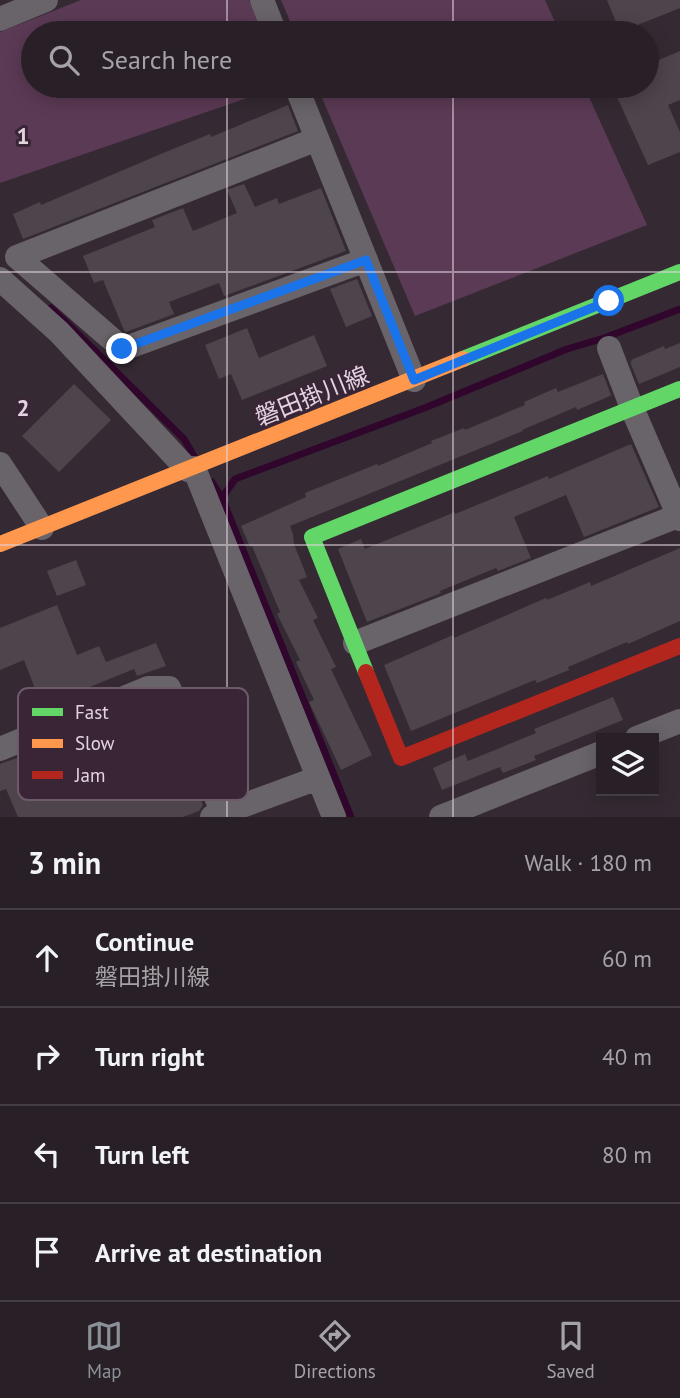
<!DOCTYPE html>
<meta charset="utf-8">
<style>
:root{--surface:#282026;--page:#342d32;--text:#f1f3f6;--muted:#a5a3a7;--line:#443e43;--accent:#8c9099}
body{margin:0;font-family:"PT Sans","Noto Sans JP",sans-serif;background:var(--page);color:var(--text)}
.controls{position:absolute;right:21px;bottom:21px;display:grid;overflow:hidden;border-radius:0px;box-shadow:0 4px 18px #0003}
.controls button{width:63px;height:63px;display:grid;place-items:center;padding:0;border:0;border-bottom:2px solid var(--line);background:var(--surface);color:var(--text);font:35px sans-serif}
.stop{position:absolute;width:21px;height:21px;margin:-16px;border:5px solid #1a73e8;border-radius:50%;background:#fff}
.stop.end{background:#1a73e8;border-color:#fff;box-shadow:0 2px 7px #0008}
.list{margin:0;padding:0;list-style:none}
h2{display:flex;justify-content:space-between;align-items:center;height:91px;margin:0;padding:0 28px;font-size:30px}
h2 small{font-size:23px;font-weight:400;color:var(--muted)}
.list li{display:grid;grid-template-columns:46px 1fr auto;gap:21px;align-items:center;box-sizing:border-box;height:98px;padding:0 28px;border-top:2px solid var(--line)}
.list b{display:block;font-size:26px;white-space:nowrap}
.list p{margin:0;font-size:23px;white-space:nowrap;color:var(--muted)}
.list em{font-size:23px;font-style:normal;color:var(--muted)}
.icon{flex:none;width:38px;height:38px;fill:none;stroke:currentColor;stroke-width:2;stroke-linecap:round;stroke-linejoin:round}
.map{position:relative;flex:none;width:680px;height:817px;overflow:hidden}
.search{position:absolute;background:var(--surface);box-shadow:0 4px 18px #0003;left:21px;right:21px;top:21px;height:77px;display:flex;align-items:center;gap:18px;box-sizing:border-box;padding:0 24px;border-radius:38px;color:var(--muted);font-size:26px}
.sheet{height:483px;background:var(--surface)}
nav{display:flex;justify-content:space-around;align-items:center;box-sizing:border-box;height:98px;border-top:2px solid var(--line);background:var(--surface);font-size:19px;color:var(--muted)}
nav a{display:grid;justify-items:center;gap:4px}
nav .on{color:var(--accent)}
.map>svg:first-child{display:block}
.green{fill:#5b3a55}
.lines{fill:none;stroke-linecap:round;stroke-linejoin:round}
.stream{stroke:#30062c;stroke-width:7}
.building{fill:#4e444c}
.street{stroke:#696469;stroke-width:24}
.fast{stroke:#63d668;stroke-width:16}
.slow{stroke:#ff974d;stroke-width:16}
.jam{stroke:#b3261e;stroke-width:16}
.route{stroke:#1a73e8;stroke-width:9}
.grid{fill:none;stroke:#e2d4df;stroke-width:2;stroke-opacity:0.55}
.labels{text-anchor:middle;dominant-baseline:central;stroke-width:6;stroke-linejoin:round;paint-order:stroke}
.street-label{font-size:24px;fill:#e2d4df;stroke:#3a2536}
.key{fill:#3a2536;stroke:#6c5a69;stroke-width:2}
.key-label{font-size:19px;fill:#e2d4df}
.grid-label{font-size:23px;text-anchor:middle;font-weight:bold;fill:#e2d4df;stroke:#3a2536;stroke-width:6;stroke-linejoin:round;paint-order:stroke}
</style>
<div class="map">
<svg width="680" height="817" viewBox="0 0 680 817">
<rect width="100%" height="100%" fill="#352a33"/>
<path class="green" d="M 81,0 L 249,0 L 263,33 L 33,33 L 33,86 L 282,86 L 0,183 L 0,32 Z
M 281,0 L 545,0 L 560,33 L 295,33 Z
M 317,86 L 584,86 L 647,225 L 415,316 Z"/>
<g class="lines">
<path class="stream" d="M 51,308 L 69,325 L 184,439 L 195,458
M 212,482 L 222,498 L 351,817
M 222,498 L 235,479 L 427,407 L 567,349 L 604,338 L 680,309"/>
</g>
<path class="building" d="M 607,0 L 680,0 L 680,8 L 620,32 Z
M 680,51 L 680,100 L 668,105 L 680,132 L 680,152 L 648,165 L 612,86 L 647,86 L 647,65 Z
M 288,105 L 298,131 L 23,239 L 13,214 L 40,202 L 41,205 L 168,151 L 210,134 L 211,137 Z
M 244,184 L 255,207 L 277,198 L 279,204 L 321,188 L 346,251 L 224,296 L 219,283 L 169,302 L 174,314 L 126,332 L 124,330 L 103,280 L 94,283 L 83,256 L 155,227 L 152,220 L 183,208 L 193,231 L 237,213 L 227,190 Z
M 357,279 L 372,316 L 346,327 L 330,289 Z
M 247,328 L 259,358 L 314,335 L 327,366 L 242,400 L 231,374 L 219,379 L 205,345 Z
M 680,343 L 680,367 L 639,384 L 630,362 L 632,362 L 631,360 L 664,346 L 665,349 Z
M 603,374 L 611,395 L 610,396 L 577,410 L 576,407 L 522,430 L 523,431 L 290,526 L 293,534 L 294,544 L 307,577 L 299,580 L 318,618 L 313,620 L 336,667 L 331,669 L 372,755 L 341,770 L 309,702 L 314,700 L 296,662 L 300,660 L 277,614 L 280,612 L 252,546 L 250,547 L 241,526 L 306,497 L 305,493 L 377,464 L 378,466 L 432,443 L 431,441 L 464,428 L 465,430 L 525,405 L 524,402 L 556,388 L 558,392 Z
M 74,384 L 111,420 L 59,472 L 22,436 Z
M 631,444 L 659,507 L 584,537 L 566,495 L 514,517 L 531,558 L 498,571 L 496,568 L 440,591 L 441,593 L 367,622 L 338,549 L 361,539 L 365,549 L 455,512 L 455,514 L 548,476 L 549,479 Z
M 680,548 L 680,621 L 628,644 L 627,642 L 568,667 L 569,670 L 537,683 L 535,680 L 411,731 L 384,665 L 453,635 L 454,638 L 546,598 L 547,600 L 590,582 L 591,586 Z
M 76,560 L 86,585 L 57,596 L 47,571 Z
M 57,605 L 77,655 L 99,646 L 106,662 L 156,643 L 166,666 L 137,676 L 134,669 L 70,695 L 73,701 L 44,712 L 24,660 L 0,670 L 0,628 Z
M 613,697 L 623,720 L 534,756 L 536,760 L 503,773 L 500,767 L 442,790 L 433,768 L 465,754 L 468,761 L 536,733 L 534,729 Z
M 168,724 L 203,805 L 199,811 L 183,817 L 18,817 L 6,789 L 0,791 L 0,764 L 23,756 L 24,760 L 55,746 L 66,771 L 141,741 L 139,736 Z"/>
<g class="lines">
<path class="street" d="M 262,0 L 275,33
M 0,19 L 46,0
M 296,86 L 414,380
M 317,139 L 17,257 L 123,349 L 366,260
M 0,279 L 59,332 L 188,470
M 609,348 L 632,408 L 680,519
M 0,464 L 42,528
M 194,468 L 334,817
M 355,643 L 680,515
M 637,738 L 680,721
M 0,749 L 148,688 L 169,688 L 223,813
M 212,817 L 318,778
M 441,817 L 601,753"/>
<path class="fast" d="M 463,359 L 680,272
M 366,672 L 312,537 L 680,389"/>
<path class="slow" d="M 0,544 L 463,359"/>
<path class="jam" d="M 366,672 L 401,758 L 680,646"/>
</g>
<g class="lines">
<path class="route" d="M 122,349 L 366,260 L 414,380 L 609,301"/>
</g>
<path class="grid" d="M 227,0 L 227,33M 453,0 L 453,33M 227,86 L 227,817M 453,86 L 453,817M 0,272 L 680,272M 0,545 L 680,545"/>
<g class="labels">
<g class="street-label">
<text transform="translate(312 396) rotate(-22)">磐田掛川線</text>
</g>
</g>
<rect x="18" y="688" width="230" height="112" rx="10" class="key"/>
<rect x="32" y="708" width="31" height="8" fill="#63d668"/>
<rect x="32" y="739" width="31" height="9" fill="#ff974d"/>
<rect x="32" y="771" width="31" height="8" fill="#b3261e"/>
<g class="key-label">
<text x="75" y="719">Fast</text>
<text x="75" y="750">Slow</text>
<text x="75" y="782">Jam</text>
</g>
<g class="grid-label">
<text x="23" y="144">1</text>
<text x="23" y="416">2</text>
</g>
</svg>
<div class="controls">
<button><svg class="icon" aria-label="layers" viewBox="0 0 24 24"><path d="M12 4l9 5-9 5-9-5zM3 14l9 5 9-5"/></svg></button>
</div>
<div class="stop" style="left:609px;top:301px"></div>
<div class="stop end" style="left:122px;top:349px"></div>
<div class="search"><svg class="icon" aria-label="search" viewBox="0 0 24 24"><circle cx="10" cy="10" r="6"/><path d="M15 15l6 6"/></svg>Search here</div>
</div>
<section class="sheet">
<h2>3 min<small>Walk · 180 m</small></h2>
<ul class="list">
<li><svg class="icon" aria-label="ahead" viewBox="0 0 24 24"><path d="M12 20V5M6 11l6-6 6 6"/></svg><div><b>Continue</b><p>磐田掛川線</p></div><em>60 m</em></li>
<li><svg class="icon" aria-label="right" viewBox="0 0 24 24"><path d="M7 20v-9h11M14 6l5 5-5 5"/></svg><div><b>Turn right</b></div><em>40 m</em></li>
<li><svg class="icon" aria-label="left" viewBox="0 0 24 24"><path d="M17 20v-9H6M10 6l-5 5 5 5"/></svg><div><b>Turn left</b></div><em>80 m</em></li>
<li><svg class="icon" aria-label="arrive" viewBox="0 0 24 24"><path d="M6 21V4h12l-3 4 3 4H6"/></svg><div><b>Arrive at destination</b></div></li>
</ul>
</section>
<nav>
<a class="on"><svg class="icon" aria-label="map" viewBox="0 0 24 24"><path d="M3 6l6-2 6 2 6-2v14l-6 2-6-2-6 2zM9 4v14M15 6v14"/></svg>Map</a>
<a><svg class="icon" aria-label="directions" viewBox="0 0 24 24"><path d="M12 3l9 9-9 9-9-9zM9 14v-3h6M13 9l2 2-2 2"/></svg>Directions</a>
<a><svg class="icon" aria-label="saved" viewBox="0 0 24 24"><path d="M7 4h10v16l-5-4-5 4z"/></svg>Saved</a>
</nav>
